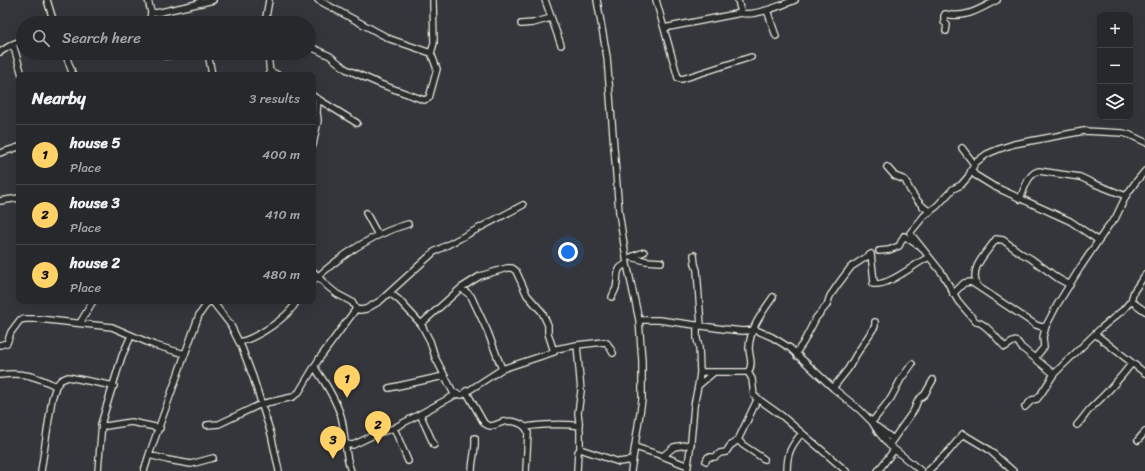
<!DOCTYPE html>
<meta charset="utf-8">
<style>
:root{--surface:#27282c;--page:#2f3034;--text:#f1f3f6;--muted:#a4a6a9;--line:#434448;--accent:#ffd166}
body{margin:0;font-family:Sriracha,sans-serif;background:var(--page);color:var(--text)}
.controls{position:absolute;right:12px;top:12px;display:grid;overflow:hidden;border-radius:8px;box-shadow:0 4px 16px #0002}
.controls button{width:36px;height:36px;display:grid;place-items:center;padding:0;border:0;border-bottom:1px solid var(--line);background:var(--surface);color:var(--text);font:20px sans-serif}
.you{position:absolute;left:568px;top:252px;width:14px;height:14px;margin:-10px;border:3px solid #fff;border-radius:50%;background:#1a73e8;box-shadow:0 0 0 6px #1a73e833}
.badge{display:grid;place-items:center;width:26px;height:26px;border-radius:50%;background:var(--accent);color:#111;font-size:13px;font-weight:700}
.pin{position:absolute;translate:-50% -33px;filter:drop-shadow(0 1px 2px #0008)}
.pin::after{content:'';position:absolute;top:21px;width:14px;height:12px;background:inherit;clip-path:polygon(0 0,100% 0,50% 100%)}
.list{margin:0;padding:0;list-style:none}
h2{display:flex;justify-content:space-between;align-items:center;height:52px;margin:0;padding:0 16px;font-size:17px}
h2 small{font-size:13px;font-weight:400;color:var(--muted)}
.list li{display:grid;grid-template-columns:26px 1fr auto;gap:12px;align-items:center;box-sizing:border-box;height:60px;padding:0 16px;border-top:1px solid var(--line)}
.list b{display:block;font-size:15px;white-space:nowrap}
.list p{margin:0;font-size:13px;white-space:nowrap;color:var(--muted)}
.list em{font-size:13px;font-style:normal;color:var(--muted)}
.icon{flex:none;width:22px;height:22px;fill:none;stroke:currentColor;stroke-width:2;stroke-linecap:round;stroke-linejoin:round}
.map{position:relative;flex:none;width:1145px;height:471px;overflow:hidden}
.search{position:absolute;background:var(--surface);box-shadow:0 4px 16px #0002;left:16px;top:16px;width:300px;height:44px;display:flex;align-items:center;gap:10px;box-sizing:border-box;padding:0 14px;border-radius:22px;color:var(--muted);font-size:15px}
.panel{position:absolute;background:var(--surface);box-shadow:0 4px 16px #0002;left:16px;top:72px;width:300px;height:232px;border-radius:8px}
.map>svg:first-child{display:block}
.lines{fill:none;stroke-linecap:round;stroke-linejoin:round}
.minor-casing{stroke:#f4f1e8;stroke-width:8}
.minor{stroke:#2a2d2e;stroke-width:5.5}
</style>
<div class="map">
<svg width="1145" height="471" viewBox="0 0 1145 471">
<rect width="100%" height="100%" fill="#34363b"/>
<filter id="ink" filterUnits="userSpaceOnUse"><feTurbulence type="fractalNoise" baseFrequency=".025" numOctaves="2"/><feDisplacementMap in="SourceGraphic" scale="8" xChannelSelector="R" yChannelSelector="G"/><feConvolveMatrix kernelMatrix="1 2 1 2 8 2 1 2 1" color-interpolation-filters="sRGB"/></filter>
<g filter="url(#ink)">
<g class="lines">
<defs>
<path id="minor" d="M 47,0 L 54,23
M 148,0 L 151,12 L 156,13 L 201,3
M 318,0 L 390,39 L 431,53
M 545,0 L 561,45
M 597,0 L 607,57 L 619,212 L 627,264 L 639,320 L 642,361 L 642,400 L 631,471
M 656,0 L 678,78 L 682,79 L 751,57
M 738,0 L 741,13
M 200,1 L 201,3 L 213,0
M 767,10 L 776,36
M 150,23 L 150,19 L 151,12
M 265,23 L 269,0
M 521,24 L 533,23 L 551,18
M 664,28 L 741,13 C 754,17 782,5 795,0
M 946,31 L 947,25 L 944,22 L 944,16 L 945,14 C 965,19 980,9 997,0
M 13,44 L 22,75
M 309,46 L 330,56 L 346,69 L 380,84 L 424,100 L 429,98 L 437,69 L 431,53 L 434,43 L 433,1
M 0,52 L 13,44 L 23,40
M 65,53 L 73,75
M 208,53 L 212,75
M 268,53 L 270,75
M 165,56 L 192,53
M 270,71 L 278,75
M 313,96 L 357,123
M 313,145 L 318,121 L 317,112 L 318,99
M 962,148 L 974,164
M 0,153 L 19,147
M 887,167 L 895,176 L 905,180 C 911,194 918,204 930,212
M 971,170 L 975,175 L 993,186 L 1070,221 L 1099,241
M 1020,199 C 1024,190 1028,173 1039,171 L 1080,177 L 1095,184 L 1126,196
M 0,201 L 19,198
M 366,213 L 378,235
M 879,251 L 889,250 L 899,246 L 904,236 L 916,244
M 694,255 L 695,264 L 697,270 L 701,326
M 631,257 L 646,261 L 661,262
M 631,257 L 644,252
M 313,271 L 326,285 L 337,294 L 352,302 L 356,309 L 360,310 L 366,309 L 380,301 L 434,252 L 523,205
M 313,281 C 340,256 372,234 408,224
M 977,285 C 969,267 987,253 996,239 L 1003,240 L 1022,254 L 1030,258 L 1059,279 L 1070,285
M 461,288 L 471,296 L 487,330 L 502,369
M 390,293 L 399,300 L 421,324 L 430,341 L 435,357 L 453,392 L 457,394 L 462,395 L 502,369 L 554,352 L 556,349 L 577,345 L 604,342 L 607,343 L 613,353
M 953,294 L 964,283 L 971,282 L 1036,325 L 1042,327 L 1046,326
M 612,297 C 613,294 615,291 616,288 C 619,277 614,268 627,264
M 212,301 L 230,324 L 242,348 L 253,377 L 271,434 L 279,471
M 1131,301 L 1145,311
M 639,320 L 659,320 L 724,329 L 743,331 L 756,330 L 772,337 L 790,348 L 833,388 L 860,410 L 872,422 L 879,433 L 889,445 L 921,471
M 80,323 L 93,301
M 421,324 L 461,288 L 480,276 L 507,268 L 512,268 L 516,271 L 527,295 L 542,312 L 548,325 L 548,333 L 554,352
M 697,325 L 697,339 L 699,347 L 700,372 L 748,372
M 1095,334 L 1145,373
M 131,336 L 122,356 L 101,424 L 106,426 L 131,422 L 160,428
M 240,342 C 258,337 288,318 297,301
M 0,345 L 7,343 L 11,332 L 20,320 L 25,319 L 39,319 L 112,327 L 154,345 L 185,354
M 577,345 L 581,391 L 578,413 L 580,431 L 580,449 L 578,452 L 577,471
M 797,356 L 798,350 L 803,343 L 816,318 L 827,305 L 830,296 L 839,283 L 851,267 L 871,254 L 874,282 L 873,284 C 890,286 914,264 929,257
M 1035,358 L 1044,347 L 1043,337 L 1046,326 L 1057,305 L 1080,268 L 1109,225 L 1115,219 L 1126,196 L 1135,183 L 1145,171
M 315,367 C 317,372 320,375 323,380 C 330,391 337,404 341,416 C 346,434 344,454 351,471
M 748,372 L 752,379 L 754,396 L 782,416 L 802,433 C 791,446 787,453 787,471
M 748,372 C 754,364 749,356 749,348 C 750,328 762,313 773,297
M 1054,374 L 1021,347 C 1016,337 1013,342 1005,347 L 1004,346 C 997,339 985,322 976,322 L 958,301 L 942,273 L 910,233 L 924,216 L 937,206 L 953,189 L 961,185 L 968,177 L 975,163 L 987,154 L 999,149 L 1014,144 L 1084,131 L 1123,133 L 1130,135 L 1145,142
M 0,375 C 23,372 35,376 56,386
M 699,385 L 713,373
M 389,388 L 444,376
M 833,388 L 848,369 L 856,355 L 875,326 L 875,322
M 466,391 L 484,423 C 487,425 488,426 490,426 C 495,426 499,423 503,422 C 513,420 526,423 528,433 L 526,471
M 758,398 L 738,440 L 743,445 L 764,459
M 1025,407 L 1032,400 L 1037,399 L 1041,394 L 1054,374 L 1062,366 L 1100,329 L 1123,310 L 1131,301 L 1134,291 L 1145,275
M 420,414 L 434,445
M 872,422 L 891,398 L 901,379 L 912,364
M 207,425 L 219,424 L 261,404 L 293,397 L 299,392 L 319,359 L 356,309
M 1077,425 C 1082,420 1086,413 1091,408 C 1106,394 1119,380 1132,363
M 527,427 C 540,424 566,424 580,426
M 877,427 L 893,439
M 394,428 L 408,461
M 802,433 L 846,471
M 1138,440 L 1145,432
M 346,444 L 353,445 L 376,434 L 394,428 L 457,394
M 889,445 L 914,410 L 918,400 L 925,394 L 933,380
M 635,447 L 660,455 L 688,466
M 580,449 L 619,462 L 633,460
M 149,455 L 168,460 L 191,464 L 213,458
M 663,456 L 674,447 L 691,444
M 706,461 L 708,457 L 715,457 L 720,453 L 726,452 L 730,446 L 738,440
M 41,471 L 52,399 L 56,386 L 61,380 L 68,377 L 114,386
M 98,471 L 102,422
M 144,471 L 149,455 L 199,315 L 209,301
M 472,471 C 472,460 476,450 475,438
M 687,471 C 691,449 692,428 694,406 C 696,395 699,384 700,372
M 878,471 L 894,450
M 928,471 L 949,451 L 963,434 L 988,449 L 1013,471"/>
</defs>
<use href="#minor" class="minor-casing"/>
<use href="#minor" class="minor"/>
</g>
</g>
</svg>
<div class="controls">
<button>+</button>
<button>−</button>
<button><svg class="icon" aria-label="layers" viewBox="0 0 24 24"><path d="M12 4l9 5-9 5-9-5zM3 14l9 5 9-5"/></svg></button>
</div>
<div class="you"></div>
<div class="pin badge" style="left:347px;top:398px">1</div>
<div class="pin badge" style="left:378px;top:444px">2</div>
<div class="pin badge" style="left:333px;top:459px">3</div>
<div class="search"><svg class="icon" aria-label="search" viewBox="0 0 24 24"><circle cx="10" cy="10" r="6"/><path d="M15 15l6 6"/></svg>Search here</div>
<section class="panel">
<h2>Nearby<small>3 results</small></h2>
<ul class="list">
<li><span class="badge">1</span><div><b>house 5</b><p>Place</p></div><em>400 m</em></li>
<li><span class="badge">2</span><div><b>house 3</b><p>Place</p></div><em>410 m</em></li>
<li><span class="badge">3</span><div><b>house 2</b><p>Place</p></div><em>480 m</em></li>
</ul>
</section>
</div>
